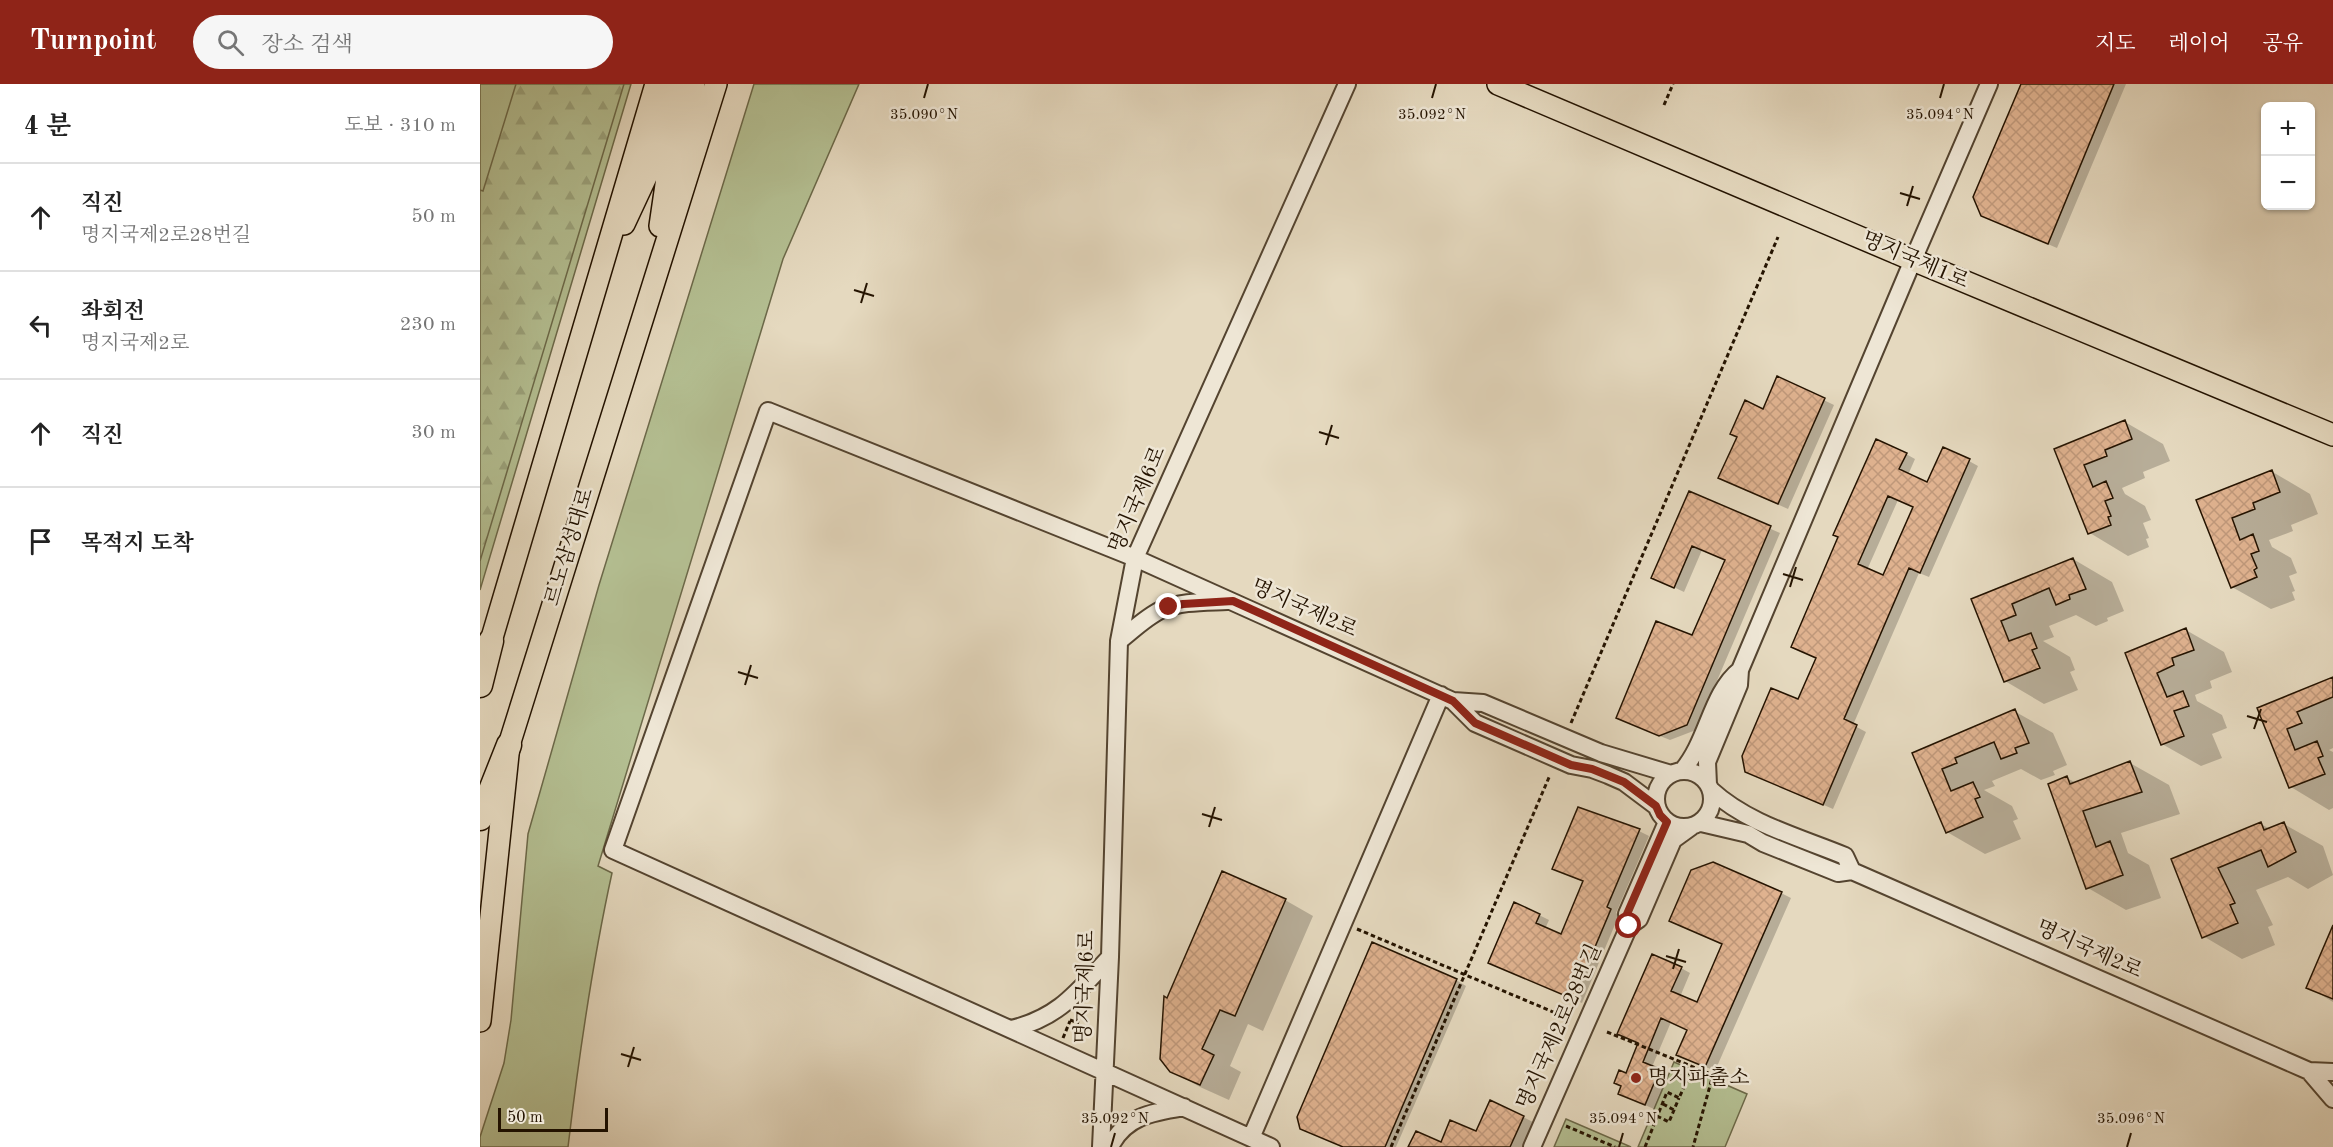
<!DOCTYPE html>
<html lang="ko">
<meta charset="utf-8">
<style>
:root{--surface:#fff;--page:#f6f6f6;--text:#222;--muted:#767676;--line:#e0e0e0;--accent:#8f2418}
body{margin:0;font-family:"Old Standard TT","Noto Serif KR",serif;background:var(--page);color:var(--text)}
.controls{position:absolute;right:18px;top:18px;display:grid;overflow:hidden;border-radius:9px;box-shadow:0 2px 4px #0004}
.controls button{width:54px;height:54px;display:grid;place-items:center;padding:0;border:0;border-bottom:2px solid var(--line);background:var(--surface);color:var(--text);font:30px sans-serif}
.scale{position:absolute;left:18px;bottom:15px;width:110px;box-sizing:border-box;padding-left:6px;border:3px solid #241300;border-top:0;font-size:16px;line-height:21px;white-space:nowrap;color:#241300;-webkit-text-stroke:4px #eee6d5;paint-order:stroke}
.stop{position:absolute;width:18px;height:18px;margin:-14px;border:4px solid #8f2418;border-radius:50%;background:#fff}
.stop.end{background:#8f2418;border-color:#fff;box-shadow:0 2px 6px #0008}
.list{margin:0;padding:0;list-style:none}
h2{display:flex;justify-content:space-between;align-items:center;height:78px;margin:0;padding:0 24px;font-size:26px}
h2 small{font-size:20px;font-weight:400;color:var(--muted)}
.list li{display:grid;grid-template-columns:39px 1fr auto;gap:18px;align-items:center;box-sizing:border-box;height:108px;padding:0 24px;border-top:2px solid var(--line)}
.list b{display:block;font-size:22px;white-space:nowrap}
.list p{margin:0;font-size:20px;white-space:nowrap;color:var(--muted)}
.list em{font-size:20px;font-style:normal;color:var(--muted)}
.icon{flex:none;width:33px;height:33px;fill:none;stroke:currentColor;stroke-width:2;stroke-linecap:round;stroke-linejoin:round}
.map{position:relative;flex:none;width:1853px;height:1063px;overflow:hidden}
header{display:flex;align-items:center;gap:36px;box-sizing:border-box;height:84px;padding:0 30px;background:var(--accent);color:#fff}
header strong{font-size:28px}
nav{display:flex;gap:33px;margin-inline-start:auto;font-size:21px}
.search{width:420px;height:54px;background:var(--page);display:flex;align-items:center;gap:15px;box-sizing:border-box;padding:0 21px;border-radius:33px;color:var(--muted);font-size:22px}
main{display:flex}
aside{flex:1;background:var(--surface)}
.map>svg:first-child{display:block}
.green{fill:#b4bf92;stroke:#6c6949;stroke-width:1.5}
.forest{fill:url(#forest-firs);stroke:#6c6949;stroke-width:1.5}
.shadow{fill:#0003;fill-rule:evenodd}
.building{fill:url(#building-cross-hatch);stroke:#241300;stroke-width:1.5;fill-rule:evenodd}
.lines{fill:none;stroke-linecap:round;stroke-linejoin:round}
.minor-casing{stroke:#544430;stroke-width:20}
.major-casing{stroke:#241300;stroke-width:24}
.highway-casing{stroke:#241300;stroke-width:27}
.path{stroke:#241300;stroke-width:3;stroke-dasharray:4.5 3;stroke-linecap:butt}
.minor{stroke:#eee6d5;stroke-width:16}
.major{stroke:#e5d9bf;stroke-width:21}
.highway{stroke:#e5d9bf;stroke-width:24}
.route{stroke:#8f2418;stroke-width:8}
.ticks{fill:none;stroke:#241300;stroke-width:2}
.poi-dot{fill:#8f2418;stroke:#eee6d5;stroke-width:2}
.labels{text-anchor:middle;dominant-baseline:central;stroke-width:5;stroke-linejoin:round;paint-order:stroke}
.street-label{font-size:21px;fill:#241300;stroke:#eee6d5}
.poi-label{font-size:21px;fill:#241300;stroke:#eee6d5;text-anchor:start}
.ticks-label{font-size:15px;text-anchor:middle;fill:#241300;stroke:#eee6d5;stroke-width:5;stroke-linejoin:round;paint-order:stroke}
</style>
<header>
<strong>Turnpoint</strong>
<div class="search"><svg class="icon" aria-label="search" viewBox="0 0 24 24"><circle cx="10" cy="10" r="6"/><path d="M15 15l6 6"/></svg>장소 검색</div>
<nav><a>지도</a><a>레이어</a><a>공유</a></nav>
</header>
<main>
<aside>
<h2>4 분<small>도보 · 310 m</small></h2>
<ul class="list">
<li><svg class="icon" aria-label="ahead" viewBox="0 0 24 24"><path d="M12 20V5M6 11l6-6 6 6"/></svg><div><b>직진</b><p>명지국제2로28번길</p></div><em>50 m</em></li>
<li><svg class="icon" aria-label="left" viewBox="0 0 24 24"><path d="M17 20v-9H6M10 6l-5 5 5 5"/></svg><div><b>좌회전</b><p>명지국제2로</p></div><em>230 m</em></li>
<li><svg class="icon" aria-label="ahead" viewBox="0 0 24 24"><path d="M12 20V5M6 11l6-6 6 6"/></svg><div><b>직진</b></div><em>30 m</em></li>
<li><svg class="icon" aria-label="arrive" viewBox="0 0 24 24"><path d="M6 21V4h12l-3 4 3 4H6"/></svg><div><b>목적지 도착</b></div></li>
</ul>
</aside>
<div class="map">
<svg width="1853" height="1063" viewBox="0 0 1853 1063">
<defs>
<pattern id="forest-firs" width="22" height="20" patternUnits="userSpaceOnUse" patternTransform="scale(1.5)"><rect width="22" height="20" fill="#b4bf92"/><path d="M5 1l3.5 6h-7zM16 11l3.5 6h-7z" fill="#9ba37c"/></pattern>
<pattern id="building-cross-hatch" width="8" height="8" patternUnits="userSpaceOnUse" patternTransform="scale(1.5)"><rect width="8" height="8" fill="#dfb28f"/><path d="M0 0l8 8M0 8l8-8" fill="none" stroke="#bf987a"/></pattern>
</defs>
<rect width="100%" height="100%" fill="#e5d9bf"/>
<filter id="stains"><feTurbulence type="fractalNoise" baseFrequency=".00333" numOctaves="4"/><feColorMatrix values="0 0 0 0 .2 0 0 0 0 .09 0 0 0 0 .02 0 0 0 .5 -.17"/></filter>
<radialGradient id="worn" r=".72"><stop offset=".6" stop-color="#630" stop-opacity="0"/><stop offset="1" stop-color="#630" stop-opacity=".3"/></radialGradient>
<path class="green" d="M 0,0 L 151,0 L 0,506 Z
M 274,0 L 379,0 L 303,175 L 118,782 L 132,789 C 112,880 99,971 88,1063 L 0,1063 L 0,1053 L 24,979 L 31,936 L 48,750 L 119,501 Z
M 1194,978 L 1267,1010 L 1245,1063 L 1158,1063 Z
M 1086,1035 L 1151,1063 L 1074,1063 Z"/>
<path class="forest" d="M 36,0 L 144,0 L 0,477 L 0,106 L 3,107 Z"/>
<path class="shadow" d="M 1542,0 L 1646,0 L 1577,164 L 1512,136 Z
M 1298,294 L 1354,321 L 1308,425 L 1250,399 Z
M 1645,338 L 1683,360 L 1690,377 L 1663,388 L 1665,394 L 1642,404 L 1645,410 L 1665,422 L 1671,436 L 1663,439 L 1669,454 L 1666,455 L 1669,463 L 1648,472 L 1610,449 L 1576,366 Z
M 1426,370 L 1435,375 L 1428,391 L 1448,400 L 1489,377 L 1498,382 L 1449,493 L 1439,489 L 1373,641 L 1386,648 L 1353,725 L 1277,692 L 1319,617 L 1337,575 L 1313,563 ZM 1418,416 L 1435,423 L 1404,493 L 1387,486 Z
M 1791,387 L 1830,410 L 1838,430 L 1811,441 L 1813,447 L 1789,456 L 1792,463 L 1811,474 L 1817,489 L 1809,492 L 1815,507 L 1812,508 L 1815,516 L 1791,525 L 1752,503 L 1718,416 Z
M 1209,409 L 1300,449 L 1216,646 L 1190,656 L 1148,639 L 1213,553 L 1246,477 L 1222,466 L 1204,508 L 1183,498 Z
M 1593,475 L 1632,498 L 1644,527 L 1627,534 L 1628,537 L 1616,542 L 1596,531 L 1569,542 L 1574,553 L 1563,557 L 1590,573 L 1595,586 L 1590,588 L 1598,606 L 1564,620 L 1525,597 L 1493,516 Z
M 1706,546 L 1744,568 L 1752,588 L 1730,597 L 1732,604 L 1715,611 L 1717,617 L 1742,631 L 1747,644 L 1732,650 L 1742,674 L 1721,682 L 1682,660 L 1647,570 Z
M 1853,595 L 1853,664 L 1849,666 L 1853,668 L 1853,724 L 1849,726 L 1811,703 L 1779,625 Z
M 1534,627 L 1573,649 L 1587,681 L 1573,687 L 1575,691 L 1561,696 L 1541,685 L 1512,697 L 1515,702 L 1504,706 L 1532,722 L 1538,735 L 1533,737 L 1541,755 L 1505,770 L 1467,748 L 1434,669 Z
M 1650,679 L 1689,701 L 1700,730 L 1641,749 L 1648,769 L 1669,781 L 1681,814 L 1646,826 L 1608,804 L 1587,694 L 1596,699 Z
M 1781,740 L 1790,745 L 1804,740 L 1843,762 L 1853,791 L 1828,805 L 1808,793 L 1776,806 L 1793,841 L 1788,843 L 1795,861 L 1762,875 L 1723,852 L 1693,776 Z
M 1159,747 L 1169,752 L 1136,829 L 1139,831 L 1102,919 L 1010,879 L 1059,831 L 1069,836 L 1065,845 L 1081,852 L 1104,798 L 1083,789 Z
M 1301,809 L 1311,814 L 1235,987 L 1208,975 L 1208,946 L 1191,938 L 1172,983 L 1188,991 L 1174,1025 L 1149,1014 L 1160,960 L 1139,950 L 1201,884 L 1210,889 L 1200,913 L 1218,920 Z
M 805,816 L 833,832 L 783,947 L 768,940 L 750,982 L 761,988 L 749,1016 L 720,1003 L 691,987 Z
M 1853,845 L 1853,918 L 1828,903 Z
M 976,896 L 986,902 L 916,1063 L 863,1063 Z
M 1043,1033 L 1053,1038 L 1042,1063 L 930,1063 L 961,1060 Z"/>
<path class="building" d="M 1541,0 L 1634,0 L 1568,160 L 1501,132 L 1493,113 Z
M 1297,292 L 1345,314 L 1298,420 L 1238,394 L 1257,353 L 1250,350 L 1265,316 L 1283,325 Z
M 1645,336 L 1652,355 L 1625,366 L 1627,372 L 1604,381 L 1613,403 L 1626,397 L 1633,414 L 1625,417 L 1631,432 L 1628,433 L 1631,441 L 1608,450 L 1574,365 Z
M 1396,355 L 1427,369 L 1419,385 L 1447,398 L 1463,363 L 1490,375 L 1440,489 L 1429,484 L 1364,635 L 1377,641 L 1343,721 L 1265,688 L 1262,672 L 1291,604 L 1318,615 L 1336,574 L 1311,563 L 1358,453 L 1353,451 ZM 1408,412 L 1433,423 L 1403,491 L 1378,480 Z
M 1792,386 L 1800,408 L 1773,419 L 1775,425 L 1752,434 L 1760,456 L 1773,450 L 1779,467 L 1771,470 L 1777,484 L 1774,486 L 1777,493 L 1751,504 L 1716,416 Z
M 1209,407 L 1291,442 L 1207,641 L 1179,652 L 1136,634 L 1176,537 L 1212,551 L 1245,476 L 1212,462 L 1194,504 L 1171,494 Z
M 1593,474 L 1606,505 L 1589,511 L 1590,515 L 1576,521 L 1569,504 L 1532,520 L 1536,531 L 1521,537 L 1529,557 L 1551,549 L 1557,564 L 1552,566 L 1560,584 L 1524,598 L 1491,515 Z
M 1706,544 L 1714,566 L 1692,574 L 1694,581 L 1677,589 L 1687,613 L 1703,607 L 1709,622 L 1694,627 L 1704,652 L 1681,661 L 1645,569 Z
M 1853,593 L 1853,613 L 1817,628 L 1822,639 L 1807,645 L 1815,666 L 1837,657 L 1843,672 L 1838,674 L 1845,690 L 1809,704 L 1777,624 Z
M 1535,625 L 1549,659 L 1535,664 L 1537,669 L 1521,675 L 1514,658 L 1475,674 L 1477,679 L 1462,685 L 1471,707 L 1493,698 L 1500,713 L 1495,715 L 1503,733 L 1466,749 L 1432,669 Z
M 1650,677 L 1662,708 L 1603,727 L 1616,763 L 1630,757 L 1643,791 L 1606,805 L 1568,700 L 1587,692 L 1590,700 Z
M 1098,723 L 1160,745 L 1127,823 L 1131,825 L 1093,915 L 1008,879 L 1034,818 L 1060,830 L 1056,839 L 1081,850 L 1103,797 L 1072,785 Z
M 1781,738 L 1784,746 L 1804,738 L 1816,768 L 1788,783 L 1781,766 L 1738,784 L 1755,819 L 1750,821 L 1758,839 L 1722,854 L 1691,775 Z
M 1233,778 L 1302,808 L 1225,983 L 1196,971 L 1207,946 L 1181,934 L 1163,978 L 1180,985 L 1165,1021 L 1138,1010 L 1141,1002 L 1134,999 L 1139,986 L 1146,989 L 1158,959 L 1137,950 L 1172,870 L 1202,883 L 1191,907 L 1217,918 L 1242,860 L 1189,837 L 1211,786 Z
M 742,787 L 806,815 L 755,932 L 740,926 L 722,965 L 734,971 L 720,1001 L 690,988 L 680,975 L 684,912 L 687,914 Z
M 1853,841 L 1853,915 L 1826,904 Z
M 892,858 L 977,895 L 905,1063 L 863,1063 L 820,1045 L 817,1033 Z
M 1010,1016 L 1044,1032 L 1030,1063 L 928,1063 L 936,1047 L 961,1058 L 970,1036 L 996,1047 Z"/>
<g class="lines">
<defs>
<path id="minor" d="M 639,557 C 652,547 666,533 681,526 C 701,517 725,518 747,517
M 1260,586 L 1433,176 L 1509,0
M1176 715a28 28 0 1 1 56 0a28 28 0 1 1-56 0Z
M 1202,687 C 1228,657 1231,609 1260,586 L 1259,601 L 1227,678 L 1228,700
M 1176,722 L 1144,698 L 1128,691 L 1112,685 L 1091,681 L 995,639 L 973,617 L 1003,619 L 1121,669 L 1191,690
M 1187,738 L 1147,830 L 1149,842 L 1159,835 L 1193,756 L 1211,743
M 1221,739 L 1268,750 L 1283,759 L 1358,789 L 1372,787 L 1365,772 C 1319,753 1268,740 1231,706
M 1372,787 L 1829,987 L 1853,988
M 531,945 C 579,934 598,907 630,873
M 1829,987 L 1853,1015
M 771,1054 L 961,611
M 621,1063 L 630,873 L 639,557 L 655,474 L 867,0
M 630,1063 C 645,1032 673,1028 704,1023
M 791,1063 L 133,766 L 288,327 L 655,474 L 973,617
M 1052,1063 L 1149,842"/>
<path id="major" d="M 1018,0 L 1433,176 L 1853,351
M 144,140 L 172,80 L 195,0
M 180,142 L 187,94 L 214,0
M 5,571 L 11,557 L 176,0
M 0,937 L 29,661 L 236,0"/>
<path id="highway" d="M 0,601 L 11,557
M 0,734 L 29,661"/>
</defs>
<use href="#minor" class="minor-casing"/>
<use href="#major" class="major-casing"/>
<use href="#highway" class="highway-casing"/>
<path class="path" d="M 1184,21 L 1193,0
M 1091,639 L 1298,153
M 877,845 L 1085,933
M 590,936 L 599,939
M 1127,948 L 1233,991 L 1213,1063
M 583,954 L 590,937
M 1183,1020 L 1194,1026
M 1177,1032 L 1189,1038 L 1199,1014
M 1086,1042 L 1135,1063
M 911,1063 L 1070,691
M 1165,1063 L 1187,1008 L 1199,1014 L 1213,983"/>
<use href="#minor" class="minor"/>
<use href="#major" class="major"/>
<use href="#highway" class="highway"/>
</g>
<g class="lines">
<path class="route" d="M 689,523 L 703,520 L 753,517 L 973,617 L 995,639 L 1091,681 L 1112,685 L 1144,698 L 1176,722 L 1180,731 L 1187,738 L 1147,830 L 1149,842"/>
</g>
<path class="ticks" d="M 444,14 L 448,0M 952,14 L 956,0M 1460,14 L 1464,0M 1420,109 L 1440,115M 1427,122 L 1433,102M 374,206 L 394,212M 381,219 L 387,199M 839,348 L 859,354M 846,361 L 852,341M 1303,490 L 1323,496M 1310,503 L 1316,483M 258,588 L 278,594M 265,601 L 271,581M 1767,632 L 1787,638M 1774,645 L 1781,625M 722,730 L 742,736M 729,743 L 735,723M 1186,872 L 1206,878M 1193,885 L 1199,865M 141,970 L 161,976M 148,983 L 154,963M 631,1063 L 635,1049M 1139,1063 L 1143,1049M 1647,1063 L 1651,1049"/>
<circle class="poi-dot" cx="1156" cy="994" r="6"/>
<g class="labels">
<g class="street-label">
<text transform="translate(1435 177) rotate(23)">명지국제1로</text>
<text transform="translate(658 416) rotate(-67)">명지국제6로</text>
<text transform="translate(90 463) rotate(-73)">르노삼성대로</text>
<text transform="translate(824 525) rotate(24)">명지국제2로</text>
<text transform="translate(1609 866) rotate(24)">명지국제2로</text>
<text transform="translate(606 903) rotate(-88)">명지국제6로</text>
<text transform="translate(1080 943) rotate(-66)">명지국제2로28번길</text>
</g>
<g class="poi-label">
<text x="1168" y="994">명지파출소</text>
</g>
</g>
<g class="ticks-label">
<text x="444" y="35">35.090°N</text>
<text x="952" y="35">35.092°N</text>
<text x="1460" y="35">35.094°N</text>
<text x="635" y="1039">35.092°N</text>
<text x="1143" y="1039">35.094°N</text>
<text x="1651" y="1039">35.096°N</text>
</g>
<rect width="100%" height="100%" filter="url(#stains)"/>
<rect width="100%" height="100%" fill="url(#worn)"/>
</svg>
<div class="controls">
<button>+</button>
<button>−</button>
</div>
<div class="scale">50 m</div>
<div class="stop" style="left:1149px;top:842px"></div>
<div class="stop end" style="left:689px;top:523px"></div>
</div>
</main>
